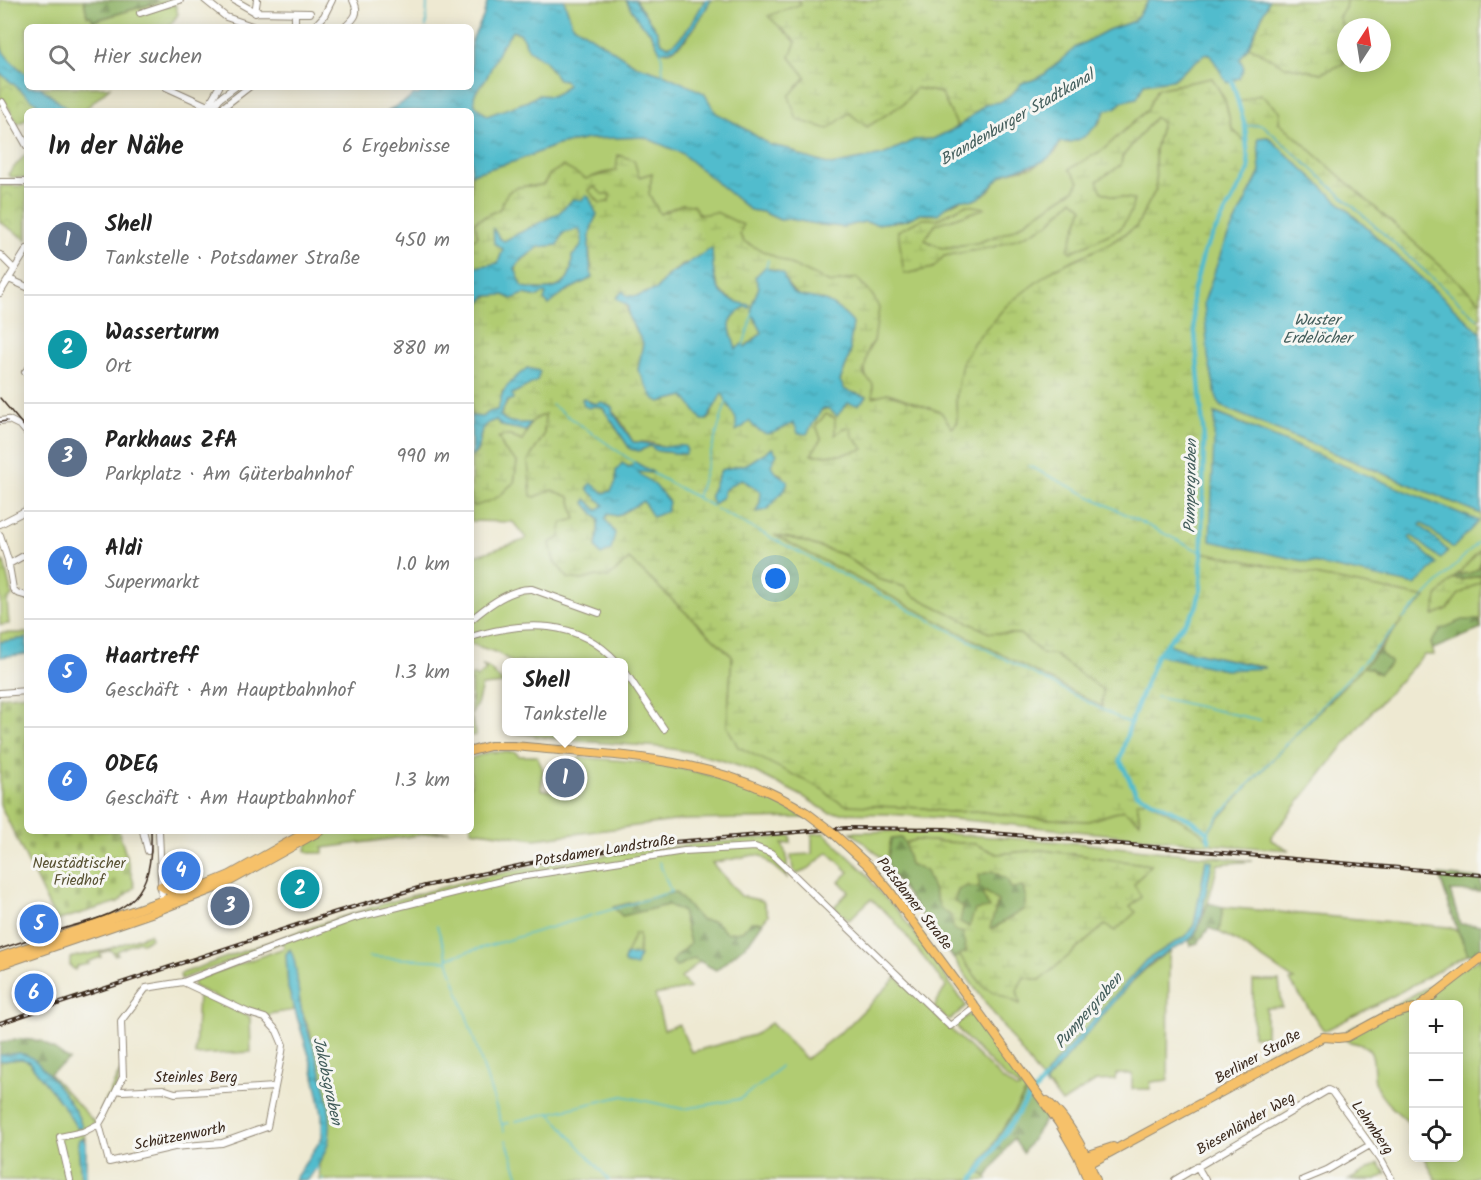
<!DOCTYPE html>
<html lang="de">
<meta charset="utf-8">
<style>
:root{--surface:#fff;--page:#f6f6f6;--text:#222;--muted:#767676;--line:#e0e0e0;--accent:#d93025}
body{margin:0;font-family:Kalam,sans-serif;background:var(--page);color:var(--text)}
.controls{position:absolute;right:18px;bottom:18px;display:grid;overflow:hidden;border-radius:9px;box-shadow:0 3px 15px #0003}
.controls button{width:54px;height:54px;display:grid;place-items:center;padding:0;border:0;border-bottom:2px solid var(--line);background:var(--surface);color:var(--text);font:30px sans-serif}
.compass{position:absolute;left:1337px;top:18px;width:54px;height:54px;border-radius:50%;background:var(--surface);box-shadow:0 3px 15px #0003;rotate:12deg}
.you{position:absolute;left:776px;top:579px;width:21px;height:21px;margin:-15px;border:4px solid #fff;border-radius:50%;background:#1a73e8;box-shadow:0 0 0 9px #1a73e833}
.badge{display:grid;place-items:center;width:39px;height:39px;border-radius:50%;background:var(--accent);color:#fff;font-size:20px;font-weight:700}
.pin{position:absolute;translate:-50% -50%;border:3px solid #fff;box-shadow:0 2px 6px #0006}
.popup{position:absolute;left:502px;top:658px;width:126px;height:78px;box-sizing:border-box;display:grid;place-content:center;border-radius:9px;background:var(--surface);filter:drop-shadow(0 2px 4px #0005);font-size:20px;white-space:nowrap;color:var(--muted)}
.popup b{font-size:22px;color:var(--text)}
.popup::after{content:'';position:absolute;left:50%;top:100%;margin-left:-12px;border:12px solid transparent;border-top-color:var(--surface)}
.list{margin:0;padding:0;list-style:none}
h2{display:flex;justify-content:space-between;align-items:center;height:78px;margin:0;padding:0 24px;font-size:26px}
h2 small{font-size:20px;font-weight:400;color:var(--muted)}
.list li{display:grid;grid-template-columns:39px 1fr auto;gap:18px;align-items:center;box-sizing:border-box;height:108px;padding:0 24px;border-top:2px solid var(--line)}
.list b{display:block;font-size:22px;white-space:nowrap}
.list p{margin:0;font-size:20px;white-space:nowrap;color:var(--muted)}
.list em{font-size:20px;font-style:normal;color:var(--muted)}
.icon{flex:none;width:33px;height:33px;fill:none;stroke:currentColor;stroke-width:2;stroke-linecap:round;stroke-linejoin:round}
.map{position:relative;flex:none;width:1481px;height:1180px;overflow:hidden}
.search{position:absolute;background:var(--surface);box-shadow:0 3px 15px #0003;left:24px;top:24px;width:450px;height:66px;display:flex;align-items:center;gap:15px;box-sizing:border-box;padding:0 21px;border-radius:9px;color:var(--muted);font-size:22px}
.panel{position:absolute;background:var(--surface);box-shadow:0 3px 15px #0003;left:24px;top:108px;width:450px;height:726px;border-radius:9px}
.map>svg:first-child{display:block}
.green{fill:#b1cc72;stroke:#767b48;stroke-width:1.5;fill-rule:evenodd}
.forest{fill:url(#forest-firs);stroke:#646d41;stroke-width:1.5}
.wetland{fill:url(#wetland-marsh);stroke:#767b48;stroke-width:1.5;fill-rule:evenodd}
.cemetery{fill:url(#cemetery-stones);stroke:#767b48;stroke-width:1.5}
.park{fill:url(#park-crowns);stroke:#767b48;stroke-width:1.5}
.water{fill:url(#water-ripples);stroke:#467376;stroke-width:1.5;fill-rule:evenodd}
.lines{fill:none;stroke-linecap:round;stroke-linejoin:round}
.stream{stroke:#51bccd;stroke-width:1.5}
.canal{stroke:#51bccd;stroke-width:4.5}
.minor-casing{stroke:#948a78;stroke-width:8}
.major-casing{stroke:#948a78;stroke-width:10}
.minor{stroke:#fff;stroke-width:6}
.major{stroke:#f6c16b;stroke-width:8}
.tram{stroke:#3b2a1e;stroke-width:1.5}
.rail-casing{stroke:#3b2a1e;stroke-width:4}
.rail{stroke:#f6f6f2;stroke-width:1.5;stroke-dasharray:4.5;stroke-linecap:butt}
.major-bridge-casing{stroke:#948a78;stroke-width:10;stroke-linecap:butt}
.major-bridge{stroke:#f6c16b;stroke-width:8}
.labels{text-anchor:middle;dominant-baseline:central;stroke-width:6;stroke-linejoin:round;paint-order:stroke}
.street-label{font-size:15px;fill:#3b2a1e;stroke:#f6f6f2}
.park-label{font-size:15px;fill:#585233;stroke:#f6f6f2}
.water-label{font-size:16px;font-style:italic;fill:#435d5b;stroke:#f6f6f2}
</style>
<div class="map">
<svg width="1481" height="1180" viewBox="0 0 1481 1180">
<defs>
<pattern id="forest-firs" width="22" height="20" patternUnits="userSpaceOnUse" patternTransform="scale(1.5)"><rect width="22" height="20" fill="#8cb064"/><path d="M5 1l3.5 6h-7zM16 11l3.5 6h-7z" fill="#748f52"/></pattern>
<pattern id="wetland-marsh" width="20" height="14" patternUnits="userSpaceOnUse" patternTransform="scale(1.5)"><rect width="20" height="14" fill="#b1cc72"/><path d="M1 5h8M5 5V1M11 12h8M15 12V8" fill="none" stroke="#99af62"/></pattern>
<pattern id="cemetery-stones" width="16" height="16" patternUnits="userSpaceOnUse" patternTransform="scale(1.5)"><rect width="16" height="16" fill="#b1cc72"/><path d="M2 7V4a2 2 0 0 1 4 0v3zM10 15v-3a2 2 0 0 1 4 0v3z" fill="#99af62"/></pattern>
<pattern id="park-crowns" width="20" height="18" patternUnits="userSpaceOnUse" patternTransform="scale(1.5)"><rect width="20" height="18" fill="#b1cc72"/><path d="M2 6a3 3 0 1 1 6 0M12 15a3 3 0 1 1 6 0" fill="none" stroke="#99af62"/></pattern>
<pattern id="water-ripples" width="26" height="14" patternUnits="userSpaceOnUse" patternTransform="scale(1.5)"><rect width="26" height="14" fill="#51bccd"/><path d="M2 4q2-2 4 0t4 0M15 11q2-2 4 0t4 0" fill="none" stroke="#4499a6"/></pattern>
</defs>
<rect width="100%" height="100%" fill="#f6f6f2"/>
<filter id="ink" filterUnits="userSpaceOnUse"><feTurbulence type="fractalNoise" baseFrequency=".0167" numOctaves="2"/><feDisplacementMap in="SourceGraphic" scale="12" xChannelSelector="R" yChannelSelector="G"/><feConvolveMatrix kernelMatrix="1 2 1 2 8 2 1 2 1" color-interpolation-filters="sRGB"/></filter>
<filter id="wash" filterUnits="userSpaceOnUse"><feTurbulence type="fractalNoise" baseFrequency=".008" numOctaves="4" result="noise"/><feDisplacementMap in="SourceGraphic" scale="24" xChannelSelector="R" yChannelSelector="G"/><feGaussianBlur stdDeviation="1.35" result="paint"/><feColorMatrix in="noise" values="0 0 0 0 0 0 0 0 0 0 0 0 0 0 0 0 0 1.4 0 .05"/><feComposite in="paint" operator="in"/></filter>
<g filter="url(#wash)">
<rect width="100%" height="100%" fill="#eee9d2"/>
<path class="green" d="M 0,0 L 84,0 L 87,16 L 91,16 L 93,21 L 156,3 L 156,0 L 177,0 L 166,4 L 158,3 L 166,7 L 175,4 L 178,14 L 169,27 L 27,27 L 27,75 C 19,68 9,62 3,52 C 0,41 0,13 0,0 Z
M 564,0 L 626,0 C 633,14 642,22 651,33 C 657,42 656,45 667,52 C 687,45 701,18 711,0 L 798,0 L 802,3 L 796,42 L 790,57 L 806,77 L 849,113 L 903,104 L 916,88 L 941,93 L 958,127 L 933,139 L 914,140 L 883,155 L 831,165 L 801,156 L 789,149 L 770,145 L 737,124 L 716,113 L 704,93 L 663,74 L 635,65 L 602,44 L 572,24 Z
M 635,0 L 705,0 C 697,15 685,40 668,46 L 661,42 L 657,31 Z
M 1346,0 L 1481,0 L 1481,302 L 1279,122 L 1280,111 L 1260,94 L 1239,102 L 1245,126 L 1263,125 L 1481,322 L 1481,333 L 1268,137 L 1258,138 L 1260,172 L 1224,244 L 1220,406 L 1481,514 L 1481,549 L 1459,573 L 1481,561 L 1481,575 L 1462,580 L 1448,609 L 1458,595 L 1481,581 L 1481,629 L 1478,620 L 1431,643 L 1434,655 L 1424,655 L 1365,719 L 1271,837 L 1271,840 L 1289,850 L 1208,844 L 953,819 L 888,814 L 829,813 L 804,797 L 755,772 L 724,761 L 690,752 L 660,747 L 566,740 L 517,733 L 517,732 L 624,732 L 624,662 L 512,662 L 498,653 L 471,644 L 471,557 L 525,540 L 526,538 L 513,522 L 471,521 L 471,503 L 475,506 L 500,496 L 507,487 L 514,483 L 517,462 L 504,450 L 499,437 L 508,435 L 522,441 L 532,421 L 545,413 L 544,435 L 528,461 L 535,497 L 552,490 L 570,497 L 576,520 L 567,521 L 560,538 L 550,543 L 554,561 L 568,578 L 582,580 L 597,576 L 608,578 L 629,559 L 732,656 L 727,726 L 824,790 L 832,798 L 924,808 L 947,812 L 976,811 L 1032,818 L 1088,821 L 1124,810 L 1140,821 L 1137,801 L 1147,800 L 1198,830 L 1208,839 L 1207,832 C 1257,775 1309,720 1363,667 L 1370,668 L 1375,673 L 1385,657 L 1382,656 L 1380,652 L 1382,647 L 1403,619 L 1425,598 L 1201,552 L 1204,440 L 1192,297 L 1204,251 L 1249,170 L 1247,143 L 1232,129 L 1225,100 L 1212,78 L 1157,89 L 1147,110 L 1103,150 L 1070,169 L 1079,181 L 1074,190 L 1013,230 L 977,243 L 941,248 L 923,239 L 936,224 L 985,208 L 965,205 L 937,219 L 922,219 L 898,231 L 944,256 L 993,247 L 1048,224 L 1073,199 L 1083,208 L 1068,250 L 1071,252 L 1120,229 L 1131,212 L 1115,197 L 1102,192 L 1096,181 L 1121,165 L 1122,157 L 1155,117 L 1162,122 L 1155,150 L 1156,189 L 1136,227 L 1109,244 L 1054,269 L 956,396 L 957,423 L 951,429 L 941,412 L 888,393 L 873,397 C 864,377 860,360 874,341 L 857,278 L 830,283 L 744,242 L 740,235 L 682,204 L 660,214 L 649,194 L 652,173 L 639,177 L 616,171 L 603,173 L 586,179 L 550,174 L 543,185 C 517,188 509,182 500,209 L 474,222 L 478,236 L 471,241 L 471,174 L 516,161 L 557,145 L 588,139 L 644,137 L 681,152 L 750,210 L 763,212 L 780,220 L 789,219 L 821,225 L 843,227 L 864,222 L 877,224 L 906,220 L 919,214 L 930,215 L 962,199 L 974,200 L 988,192 L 997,179 L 1008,172 L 1033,167 L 1056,152 L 1060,142 L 1069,143 L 1098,125 L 1106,110 L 1115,108 L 1123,101 L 1137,98 L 1144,83 L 1172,80 L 1205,54 L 1211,54 L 1215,59 L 1240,59 L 1249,46 L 1284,66 L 1322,73 L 1343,64 L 1346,53 L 1346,63 L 1382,63 L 1382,27 L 1346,27 L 1346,39 L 1339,16 L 1345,8 ZM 1216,413 L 1478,521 L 1422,523 L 1419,525 L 1448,551 L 1441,558 L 1411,534 L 1409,538 Z
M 512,30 L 520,33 L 529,50 L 545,61 L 558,79 L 566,80 L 567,85 L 560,92 L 552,96 L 538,95 L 528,101 L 487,116 L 475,105 L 474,96 L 477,90 L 487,77 L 500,48 Z
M 40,87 L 110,87 L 83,111 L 70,111 Z
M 27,153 L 27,178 L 10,177 L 8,174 Z
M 595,187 L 611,194 L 609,202 L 600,203 L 587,190 Z
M 826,414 L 836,418 L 835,434 L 844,428 L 851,428 L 852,436 L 865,450 L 840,455 L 810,456 L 821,439 L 816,425 Z
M 771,534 L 799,540 L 844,555 L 878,579 L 905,587 L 912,595 L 990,633 L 1020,634 L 1043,654 L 1053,654 L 1103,690 L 1102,707 Z
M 482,665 L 490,669 L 504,684 L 482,686 L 477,704 L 471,715 L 476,735 L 471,736 L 471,677 L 474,675 L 477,678 L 486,670 Z
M 490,752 L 515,752 L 519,756 L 537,756 L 543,770 L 541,790 L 576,793 L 579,757 C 617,761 657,762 694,771 C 734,781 770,797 805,818 L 682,820 L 535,839 L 471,830 L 471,758 Z
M 327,831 L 449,831 L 323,848 L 323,853 L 309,853 L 306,850 L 308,841 Z
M 908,831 L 1077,843 L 1252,861 L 1218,864 L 1208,903 L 1202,914 L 1212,861 L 1206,860 L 1194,925 L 1186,936 L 1146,960 L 1042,1080 L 953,958 L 959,955 L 984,987 L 1020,1004 L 1017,990 L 1024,977 L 1040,980 L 1105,925 L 1135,912 L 1130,907 L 1134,884 L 1151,865 L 1042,850 L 997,854 L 975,844 L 915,840 L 905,843 L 901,838 L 891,840 L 887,862 L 851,832 Z
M 824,833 L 866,873 L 878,891 L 900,913 L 966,1006 L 951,1019 L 947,1019 L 934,1007 L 946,986 L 893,919 L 871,899 L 849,920 L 834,907 L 849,891 L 839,882 L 849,872 L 828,852 L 807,870 L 797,874 L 793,870 L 791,855 L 812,854 L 812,834 Z
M 791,836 L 791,843 L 782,844 L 787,856 L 787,878 L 761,856 L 754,855 L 712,863 L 741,896 L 763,901 L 768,915 L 763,922 L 751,923 L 742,931 L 726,933 L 716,922 L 701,920 L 675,892 L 622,916 L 668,905 L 682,911 L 694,958 L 700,961 L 681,978 L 690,988 L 655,995 L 664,1030 L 679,1024 L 691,1052 L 754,1035 L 771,1023 L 806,1059 L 848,1026 L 897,977 L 1002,1079 L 1016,1089 L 1020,1088 L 1006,1078 L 962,1034 L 956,1025 L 968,1015 L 974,1015 L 1029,1090 L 1024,1095 L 977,1171 L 987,1177 L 988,1180 L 320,1180 L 319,1164 L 328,1141 L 310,1031 L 301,1009 L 294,959 L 289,950 L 286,954 L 288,988 L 295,1010 L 269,1014 L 269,1018 L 248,1012 L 193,986 L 194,980 L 284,948 L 283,942 L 181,979 L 180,974 C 269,942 357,909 448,886 C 560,857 676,845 791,836 ZM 635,933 L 639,934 L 639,951 L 624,961 Z
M 1223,907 L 1449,927 L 1458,931 L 1468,954 L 1395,995 L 1324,1031 L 1290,981 L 1294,980 L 1236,941 L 1219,932 Z
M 149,934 L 151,938 L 143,943 L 139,941 L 115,952 L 118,954 L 114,955 L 113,952 L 110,950 L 100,953 L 101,957 L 87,962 L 89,964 L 77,966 L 75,970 L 70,966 L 70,959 L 73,957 L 103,951 Z
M 1172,949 L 1169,955 L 1168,1080 L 1151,1082 L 1150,1089 L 1132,1089 L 1132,1074 L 1116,1074 L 1115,1080 L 1096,1081 L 1062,1103 L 1050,1087 L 1046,1086 L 1046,1082 C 1083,1038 1123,981 1172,949 Z
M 1481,958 L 1481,1175 L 1467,1180 L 1436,1180 L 1425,1158 L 1458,1158 L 1458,1004 L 1414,1004 L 1413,1147 L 1410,1142 L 1409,1123 C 1397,1111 1384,1103 1377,1088 C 1370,1075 1379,1054 1364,1046 C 1358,1043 1351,1043 1346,1040 L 1345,1034 L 1348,1030 Z
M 1253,981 L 1279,981 L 1282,1007 L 1266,1008 L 1266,1036 L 1253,1037 Z
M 198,993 L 250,1017 L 251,1052 L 195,1055 Z
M 22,1059 L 28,1061 L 62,1104 L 77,1128 L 68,1099 L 47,1075 L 49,1073 L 95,1123 L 121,1069 C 117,1094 102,1117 84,1134 L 86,1144 L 83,1138 L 78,1143 L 81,1180 L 0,1180 L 0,1061 Z
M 1379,1163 L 1386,1174 L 1376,1180 L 1349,1180 Z"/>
<path class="forest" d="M 84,0 L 156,0 L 157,2 L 93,21 L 91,16 L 87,16 Z
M 1481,561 L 1481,575 L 1462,580 L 1453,579 L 1458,574 L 1470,573 L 1479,568 Z
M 1463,620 L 1479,620 L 1481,629 L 1433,649 L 1431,643 L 1441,629 Z
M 1382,647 C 1379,656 1384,656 1390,661 L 1390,664 L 1379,674 L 1370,668 L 1363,667 Z
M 901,838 L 905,843 L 910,864 L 926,871 L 941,909 L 950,915 L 963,933 L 966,953 L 953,958 L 893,875 L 887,862 L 891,839 Z
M 992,871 L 1023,887 L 1026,898 L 1024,909 L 992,929 L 989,928 L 998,901 L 986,892 L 982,893 L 989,908 L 969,927 L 959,922 L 954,902 L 958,890 L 979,875 Z
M 1439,875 L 1481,879 L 1481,892 L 1450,891 L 1460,924 L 1481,925 L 1481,958 L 1468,954 L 1457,929 Z
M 675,892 L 701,920 L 716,922 L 726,933 L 742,931 L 751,922 L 763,922 L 749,942 L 716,970 L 694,958 L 676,967 L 672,961 L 690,943 L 682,911 L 668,905 L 622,916 L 613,907 Z
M 1208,903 L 1223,907 L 1219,932 L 1209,928 L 1198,943 L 1191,946 L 1189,940 L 1198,929 Z
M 20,1039 L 42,1041 L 69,1060 L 47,1075 C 30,1055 27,1053 0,1055 L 0,1043 Z
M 1029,1090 L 1038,1107 L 1046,1118 L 1023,1153 L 1013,1138 L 987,1177 L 977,1171 L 1024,1095 Z"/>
<path class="wetland" d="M 798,0 L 1149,0 L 1134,21 L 1108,30 L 1076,47 L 1045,74 L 1033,80 L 1022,83 L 1013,93 L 1000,102 L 986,104 L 958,127 L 941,93 L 916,88 L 903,104 L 867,127 L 849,113 L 828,129 L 797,120 L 789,96 L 806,77 L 790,57 L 796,42 L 768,16 L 801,4 Z
M 1269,0 L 1346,0 L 1345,8 L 1339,16 C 1344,33 1348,46 1343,64 L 1322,73 L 1284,66 L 1249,46 Z
M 1212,78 L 1225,100 L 1232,129 L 1247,143 L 1249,170 L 1204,251 L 1192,297 L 1204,440 L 1202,552 L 1426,598 L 1403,619 L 1363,667 L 1307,722 L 1252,781 L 1207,832 L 1209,840 L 1198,830 L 1147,800 L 1137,802 L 1140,822 L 1123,810 L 1088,821 L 1032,818 L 976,811 L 947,812 L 924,808 L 846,805 L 832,798 L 824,790 L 738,747 L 727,726 L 732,656 L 629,559 L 608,578 L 597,576 L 582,580 L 568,578 L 554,561 L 550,543 L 560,538 L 562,523 L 576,519 L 570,497 L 552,490 L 535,497 L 531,496 L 528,461 L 544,435 L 545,414 L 532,421 L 522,441 L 508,435 L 499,437 L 504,450 L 517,462 L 514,483 C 507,487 505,492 499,496 C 492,501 482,504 475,506 L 471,503 L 471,457 C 488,446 471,427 496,420 L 502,426 L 526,430 L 530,423 C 518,423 507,425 500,415 L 512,394 L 536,381 L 540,371 L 527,368 L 502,392 L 501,404 L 497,410 L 489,412 L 483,417 L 471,416 L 471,309 L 477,307 L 486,296 L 504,295 L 512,299 L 524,294 L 538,297 L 543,293 L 546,294 L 549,305 L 564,292 L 592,278 L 589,245 L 592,223 L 582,200 L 573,199 L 559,213 L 504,241 L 499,238 L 494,230 L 503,249 L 498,263 L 476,267 L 471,260 L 471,241 L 478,236 L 474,222 L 500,209 C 509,182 517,188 543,185 L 550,174 L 563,166 L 586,179 L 616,171 L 618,155 L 634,160 L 639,177 L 652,173 L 649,194 L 660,214 L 682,204 L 693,205 L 700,215 L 716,212 L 743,225 L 740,235 L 744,242 L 830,283 L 857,278 L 873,296 L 879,308 L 874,341 L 868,349 L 864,375 L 873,384 L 873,397 L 888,393 L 941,412 L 952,428 L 957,423 L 956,396 L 962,363 L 974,342 L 1008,304 L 1054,269 L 1109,244 L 1136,227 L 1156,189 L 1155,150 L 1162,122 L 1155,117 L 1122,157 L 1121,165 L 1097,181 L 1102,192 L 1115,197 L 1134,199 L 1131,212 L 1120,229 L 1071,252 L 1068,250 L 1083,208 L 1073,199 L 1048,224 L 1024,236 L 993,247 L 944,256 L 933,268 L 904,274 L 898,231 L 922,219 L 938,219 L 965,205 L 986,208 L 936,224 L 924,240 L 942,248 L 977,243 L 1013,230 L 1074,190 L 1079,181 L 1069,169 L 1103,150 L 1147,110 L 1157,89 ZM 595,187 L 602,194 L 610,194 L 609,202 L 600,203 L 588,190 ZM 685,263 L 714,273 C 718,297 726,295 745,306 C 724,321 729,328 736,350 L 744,347 L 762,333 C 754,306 746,318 759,287 L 785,281 C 802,305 806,293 827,302 C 836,306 845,317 853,323 L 850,343 L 850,354 L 840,381 L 845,390 L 866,397 L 829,409 L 749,420 L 743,427 L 736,419 L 722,392 L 708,420 L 684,396 L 661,402 L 638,370 L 643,343 L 629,318 L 623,292 L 627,296 L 638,296 L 657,289 L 667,276 ZM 584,398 C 591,404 602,404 610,410 C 621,417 627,432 633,442 L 649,442 L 684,454 L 657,451 L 650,446 L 639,451 L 630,449 L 603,408 L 582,399 ZM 826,414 L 835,418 L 835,435 L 844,428 L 851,428 L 852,436 L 864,449 L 840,455 L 811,455 L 821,439 L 816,425 ZM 772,448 L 770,465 L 775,472 L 783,475 L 756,511 L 760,503 L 761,492 L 741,479 L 723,490 L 723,496 L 713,505 L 710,495 L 721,470 L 747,464 ZM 629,467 L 652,473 L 636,471 L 640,475 L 643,501 L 617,516 L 608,514 L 604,519 L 596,547 L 599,520 L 585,503 L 586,500 L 597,511 L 605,505 L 587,489 L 604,493 L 611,491 L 616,482 L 616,471 ZM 774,535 L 799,540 L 844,555 L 878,579 L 905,587 L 912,595 L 990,633 L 1020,634 L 1043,654 L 1053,654 L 1103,690 L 1102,707 ZM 1166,643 L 1185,650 L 1264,667 L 1157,655 Z
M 1260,94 L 1280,111 L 1279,122 L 1481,302 L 1481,317 L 1478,319 L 1263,125 L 1245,126 L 1239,102 Z
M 579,229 C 585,241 582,248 572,256 C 573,289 551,293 523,287 C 507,262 522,263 538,247 L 558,245 L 562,233 Z
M 1481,549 L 1479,568 L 1470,573 L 1458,574 Z
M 1481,575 L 1481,581 L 1458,595 L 1448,609 L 1434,615 L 1437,596 L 1453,579 L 1463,580 Z
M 915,840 L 975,844 L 997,854 L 1042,850 L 1151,865 L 1134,884 L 1141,897 L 1130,907 L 1136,912 L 1115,931 L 1105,925 L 1040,980 L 1024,977 L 1017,990 L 1020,1004 L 984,987 L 959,955 L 966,952 L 963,933 L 954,930 L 950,915 L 941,909 L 926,871 L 910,864 L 905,843 ZM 992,871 L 1007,879 L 1011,888 L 1023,887 L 1026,898 L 1024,909 L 993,929 L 990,928 L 998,901 L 985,892 L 982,893 L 989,908 L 975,910 L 969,927 L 960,922 L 963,907 L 954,901 L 958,890 L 967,886 L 979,888 L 979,875 Z
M 635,933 L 639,934 L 639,955 L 626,955 Z"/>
<path class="cemetery" d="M 27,694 L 27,831 L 119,831 L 135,887 L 118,902 L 56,921 L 0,804 L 0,697 Z"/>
<path class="park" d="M 0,73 L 46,111 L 27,111 L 27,119 L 18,124 L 4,100 L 0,100 Z
M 0,186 L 27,186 L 27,240 L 0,222 Z
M 0,561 L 4,562 L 12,596 L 7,601 L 9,624 L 0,625 Z
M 0,633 L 27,633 L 27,638 L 0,642 Z"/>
<path class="water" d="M 488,0 L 564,0 L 572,24 L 635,65 L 663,74 L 704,93 L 716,113 L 737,124 L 770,145 L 789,149 L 801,156 L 831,165 L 883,155 L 914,140 L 933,139 L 958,127 L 986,104 L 1000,102 L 1013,93 L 1022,83 L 1033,80 L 1045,74 L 1076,47 L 1108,30 L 1134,21 L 1149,0 L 1269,0 L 1249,46 L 1240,59 L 1244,68 L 1239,78 L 1227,83 L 1210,54 L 1205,54 L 1172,80 L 1144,84 L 1137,98 L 1123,101 L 1115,108 L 1106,110 C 1096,128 1083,145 1060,142 C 1047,172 1025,161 1003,175 C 992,182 989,194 976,199 C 971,201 967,199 962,199 C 954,201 944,208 938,214 L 919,214 L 906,220 L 877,224 L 864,222 L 843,227 L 821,225 L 789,219 L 780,220 L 763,212 L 750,210 L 681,153 L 644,137 L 588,139 L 557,145 L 516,161 L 471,174 L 471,111 L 387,111 L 408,100 L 414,94 L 418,95 L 423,90 L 422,87 L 471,87 L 471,42 L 483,17 ZM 512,31 L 520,33 L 529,50 L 545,61 L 558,79 L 565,80 L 567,85 L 560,92 L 552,96 L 538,95 L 528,101 L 487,116 L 475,105 L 474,96 L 477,90 L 487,77 L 500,48 Z
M 626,0 L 635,0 L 657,31 L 661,42 L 668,46 C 685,39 696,15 705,0 L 711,0 C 702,15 681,55 660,51 L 651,33 L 638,20 Z
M 0,46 C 6,59 17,66 27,75 L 27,87 L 40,87 L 70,111 L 46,111 L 0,73 Z
M 1268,137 L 1481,333 L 1481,514 L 1220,406 L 1216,395 L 1208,357 L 1204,302 L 1224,244 L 1260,172 L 1258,138 Z
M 586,195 L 589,197 L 597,215 C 585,234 589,258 592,278 L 564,292 L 549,305 L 544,300 L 546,294 L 544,293 L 538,297 L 524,294 L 512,299 L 504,295 L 486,296 L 477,307 L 471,309 L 471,260 L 476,267 L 498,263 L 503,249 L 494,243 L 493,228 L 499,238 L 504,241 L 559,213 L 573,199 L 582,200 ZM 579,229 C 585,241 582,248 572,256 C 573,290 551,293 523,287 L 515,269 C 519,259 530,255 538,247 L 558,245 L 563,233 Z
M 712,248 C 714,281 712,299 750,305 L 749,308 L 745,307 C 724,320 729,328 736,349 L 742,344 L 745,347 L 762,333 C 760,326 756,322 753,315 C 749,306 756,296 759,287 L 755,277 L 765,267 L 783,273 C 792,305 806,292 827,302 C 836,306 847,316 853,323 L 850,343 L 850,354 L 840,381 L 845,390 L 867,397 L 858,405 L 848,403 L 837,416 L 829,409 L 822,409 L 807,434 L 798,433 L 794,423 C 772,433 766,442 749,421 L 743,427 L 736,431 L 736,419 L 722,393 L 707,420 L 702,420 L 684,396 L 660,402 L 653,398 L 638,370 L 643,343 L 629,318 L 628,306 L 616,298 L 623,291 L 627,296 L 638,296 L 657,289 L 667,276 Z
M 527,368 L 540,371 L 537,381 L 512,394 L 513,399 L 507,401 L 500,415 C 507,425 519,423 530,423 L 526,431 L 502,426 L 496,420 C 471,426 487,446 471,457 L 471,416 L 483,417 L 489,412 L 497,410 C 501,404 500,396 504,391 C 509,381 519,375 527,368 Z
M 584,398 C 589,403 595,405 602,402 L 613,408 L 612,411 L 633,442 C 646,442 655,447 665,447 C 674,447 674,444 685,446 L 687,451 L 685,454 L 657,451 L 650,446 L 639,451 L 630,449 L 603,408 L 595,406 L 589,408 L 584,406 L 582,399 Z
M 1215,413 L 1479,521 L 1453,548 L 1422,523 L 1420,525 L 1448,551 L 1441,559 L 1411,535 L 1409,538 L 1437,564 L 1415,585 L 1210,541 Z
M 772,448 L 777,454 L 771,465 L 775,472 L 788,481 L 785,489 L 767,510 L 756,512 L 760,503 L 761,492 L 741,479 L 724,490 L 723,496 L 713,505 L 710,495 L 721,470 L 747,464 Z
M 635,462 L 654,473 L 637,472 L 655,485 L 669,502 L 667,511 L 653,517 L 643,501 L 617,516 L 608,514 L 605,519 L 615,533 L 611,550 L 601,555 L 596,548 L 599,520 L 585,503 L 586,499 L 597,510 L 604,505 L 587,489 L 591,483 L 604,493 L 611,491 L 616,482 L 616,471 L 622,463 L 629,467 Z
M 27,638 L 27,654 L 0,657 L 0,642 Z
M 1166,643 L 1185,650 L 1266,668 L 1225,670 L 1157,655 Z
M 1206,860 L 1212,861 L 1202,914 L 1194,935 L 1189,940 L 1154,960 L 1133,980 L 1046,1082 L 1046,1086 L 1042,1080 L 1053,1065 L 1146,960 L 1186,936 L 1194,925 Z
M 290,949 C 298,964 297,990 301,1008 C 311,1045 336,1100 329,1139 C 326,1154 317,1167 308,1180 L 294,1180 L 322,1138 L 322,1114 L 312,1065 L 288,988 L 286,954 Z
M 626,955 L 639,955 L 636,966 L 625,964 L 624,961 Z
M 19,1053 C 23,1054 29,1055 32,1058 C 47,1070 78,1109 82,1127 L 77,1128 L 62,1104 L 28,1061 L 22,1059 L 0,1061 L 0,1055 Z
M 83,1138 L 86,1144 L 86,1180 L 81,1180 L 78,1143 L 79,1139 Z"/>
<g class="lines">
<path class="stream" d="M 426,27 L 427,0
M 661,51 L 663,74
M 1245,126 L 1263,125 L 1478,319
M 766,268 L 768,260
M 743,346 L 753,313
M 552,405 L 635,463
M 1029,466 L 1201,552
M 652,473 L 712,506
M 697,498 L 727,399
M 716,509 L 1130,724
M 1403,619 L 1481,539
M 1156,697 L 1260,720
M 1207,832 L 1220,815 L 1395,628
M 437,926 L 504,1131
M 369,957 L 448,961
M 447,958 L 671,892 L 659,862
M 550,1113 L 623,1096 L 683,1109 L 740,1099 L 766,1081 L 780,1066
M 516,1121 L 550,1113 L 609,1180
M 502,1124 L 509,1123
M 506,1140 L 520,1180
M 316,1166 L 319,1172
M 322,1178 L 323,1180"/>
<path class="canal" d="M 1209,840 L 1207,832 L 1193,821 L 1136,793 L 1120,760 L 1130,724 L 1157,655 L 1191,616 L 1196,608 L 1201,588 L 1204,440 L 1192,297 L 1204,251 L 1249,170 L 1245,126 L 1232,81
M 973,1180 L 1027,1100 L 1045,1079"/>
</g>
</g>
<g filter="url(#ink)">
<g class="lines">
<defs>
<path id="minor" d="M 205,0 L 226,17 L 252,26
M 234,0 L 255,12 L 310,13
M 140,13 L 180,0
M 255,13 L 257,0
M 295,27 L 295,13
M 314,27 L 324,16 L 332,0
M 345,27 C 355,18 360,13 353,0
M 166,87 L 212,108
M 2,102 L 27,146
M 208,106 L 219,87
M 210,111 L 220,98 L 235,87
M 218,111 L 249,87
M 0,182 L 27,182
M 0,255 L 14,269
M 9,279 L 27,287
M 0,293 L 27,249
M 25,372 L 27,370
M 9,420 L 21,426 L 27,433
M 0,421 L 8,420
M 0,524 L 27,510
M 0,535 L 8,560 L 13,589 L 17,593 L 27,596
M 9,564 L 27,554
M 471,620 C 487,606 511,588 532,589 L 599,613
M 471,637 C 524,621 577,618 617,662
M 624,670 L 664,729
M 0,693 L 27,691
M 143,831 L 148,851
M 159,831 L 162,901
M 118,1090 L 122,1091 L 163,1089 L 175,1093 L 274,1087
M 99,1124 L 109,1162 L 174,1147 L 222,1143 L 267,1127 L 282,1052 L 283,1045 L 277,1031 L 265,1018 L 249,1013 L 183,982
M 1197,1166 L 1205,1180
M 70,1180 L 60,1137 L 83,1132 L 99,1124 L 105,1114 L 123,1077 L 121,1021 L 146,988 L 183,982 L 277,946 L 354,918 L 513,878 L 684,851 L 755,847 L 771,853 L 950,1026 L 975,1007
M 1175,1180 L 1328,1090 L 1332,1092 L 1381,1160 L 1392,1180
M 1303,1180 L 1327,1170 L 1370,1145"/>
<path id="major" d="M 471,751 L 490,746 L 514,746 C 615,756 718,755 807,813
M 832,832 L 869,866 L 889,890 L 975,1007 L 1059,1123 L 1078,1156 L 1088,1180
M 161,886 L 170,892 L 178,894
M 0,957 L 201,887 L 230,875 L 308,831
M 0,965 L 151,913 L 223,885 L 320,831
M 1422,1004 L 1481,958
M 1047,1101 C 1070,1121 1085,1151 1096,1180
M 1083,1158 L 1086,1156 L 1113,1147
M 1083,1167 L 1323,1037 L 1338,1038 L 1347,1037 L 1384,1017 L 1414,1008"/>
</defs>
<use href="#minor" class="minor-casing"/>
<use href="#major" class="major-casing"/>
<use href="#minor" class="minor"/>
<use href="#major" class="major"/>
<path class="tram" d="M 0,398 L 27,430
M 0,422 L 7,421
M 0,949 C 24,941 48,933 72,926 C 131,910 153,897 151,831"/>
<defs>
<path id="rail" d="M 0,1023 L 336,912 L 425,886 L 550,859 L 661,843 L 847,828 L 945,829 L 1481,875"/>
</defs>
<use href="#rail" class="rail-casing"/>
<use href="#rail" class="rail"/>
<defs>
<path id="major-bridge" d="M 807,813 L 832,832"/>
</defs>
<use href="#major-bridge" class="major-bridge-casing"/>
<use href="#major-bridge" class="major-bridge"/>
</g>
</g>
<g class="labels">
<g class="street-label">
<text transform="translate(605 851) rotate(-9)">Potsdamer Landstraße</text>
<text transform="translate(914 904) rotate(52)">Potsdamer Straße</text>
<text transform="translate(1258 1057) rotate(-29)">Berliner Straße</text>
<text x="196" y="1078">Steinles Berg</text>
<text transform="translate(1246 1124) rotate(-30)">Biesenländer Weg</text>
<text transform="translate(1372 1128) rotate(55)">Lehmberg</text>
<text transform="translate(180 1137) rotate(-11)">Schützenworth</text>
</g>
<g class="park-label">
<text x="79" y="864">Neustädtischer<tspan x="79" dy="17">Friedhof</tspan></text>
</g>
<g class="water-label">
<text transform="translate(1017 118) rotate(-30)">Brandenburger Stadtkanal</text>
<text x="1317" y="320">Wuster<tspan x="1317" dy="18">Erdelöcher</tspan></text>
<text transform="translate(1191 486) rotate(-89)">Pumpergraben</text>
<text transform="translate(1089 1011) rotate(-49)">Pumpergraben</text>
<text transform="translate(327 1081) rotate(78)">Jakobsgraben</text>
</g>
</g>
</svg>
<div class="controls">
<button>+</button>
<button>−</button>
<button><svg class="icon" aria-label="locate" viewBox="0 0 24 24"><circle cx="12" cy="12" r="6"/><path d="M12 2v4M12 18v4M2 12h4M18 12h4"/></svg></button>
</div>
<svg class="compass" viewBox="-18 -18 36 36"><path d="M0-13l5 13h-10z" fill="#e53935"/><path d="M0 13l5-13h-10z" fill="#767676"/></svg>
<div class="you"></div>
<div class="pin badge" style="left:565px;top:778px;background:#5c6f8a">1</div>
<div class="popup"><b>Shell</b>Tankstelle</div>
<div class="pin badge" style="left:300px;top:889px;background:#0f9aa8">2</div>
<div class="pin badge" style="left:230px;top:906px;background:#5c6f8a">3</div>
<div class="pin badge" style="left:181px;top:871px;background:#3f7fe0">4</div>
<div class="pin badge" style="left:39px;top:924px;background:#3f7fe0">5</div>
<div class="pin badge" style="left:34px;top:993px;background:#3f7fe0">6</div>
<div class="search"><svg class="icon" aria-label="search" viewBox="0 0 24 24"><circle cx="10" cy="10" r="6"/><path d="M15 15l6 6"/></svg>Hier suchen</div>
<section class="panel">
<h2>In der Nähe<small>6 Ergebnisse</small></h2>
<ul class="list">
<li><span class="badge" style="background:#5c6f8a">1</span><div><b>Shell</b><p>Tankstelle · Potsdamer Straße</p></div><em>450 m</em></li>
<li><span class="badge" style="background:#0f9aa8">2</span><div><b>Wasserturm</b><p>Ort</p></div><em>880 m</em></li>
<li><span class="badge" style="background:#5c6f8a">3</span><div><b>Parkhaus ZfA</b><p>Parkplatz · Am Güterbahnhof</p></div><em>990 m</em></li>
<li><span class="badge" style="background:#3f7fe0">4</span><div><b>Aldi</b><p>Supermarkt</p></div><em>1.0 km</em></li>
<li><span class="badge" style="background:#3f7fe0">5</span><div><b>Haartreff</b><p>Geschäft · Am Hauptbahnhof</p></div><em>1.3 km</em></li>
<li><span class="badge" style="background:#3f7fe0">6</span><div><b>ODEG</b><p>Geschäft · Am Hauptbahnhof</p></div><em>1.3 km</em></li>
</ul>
</section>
</div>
